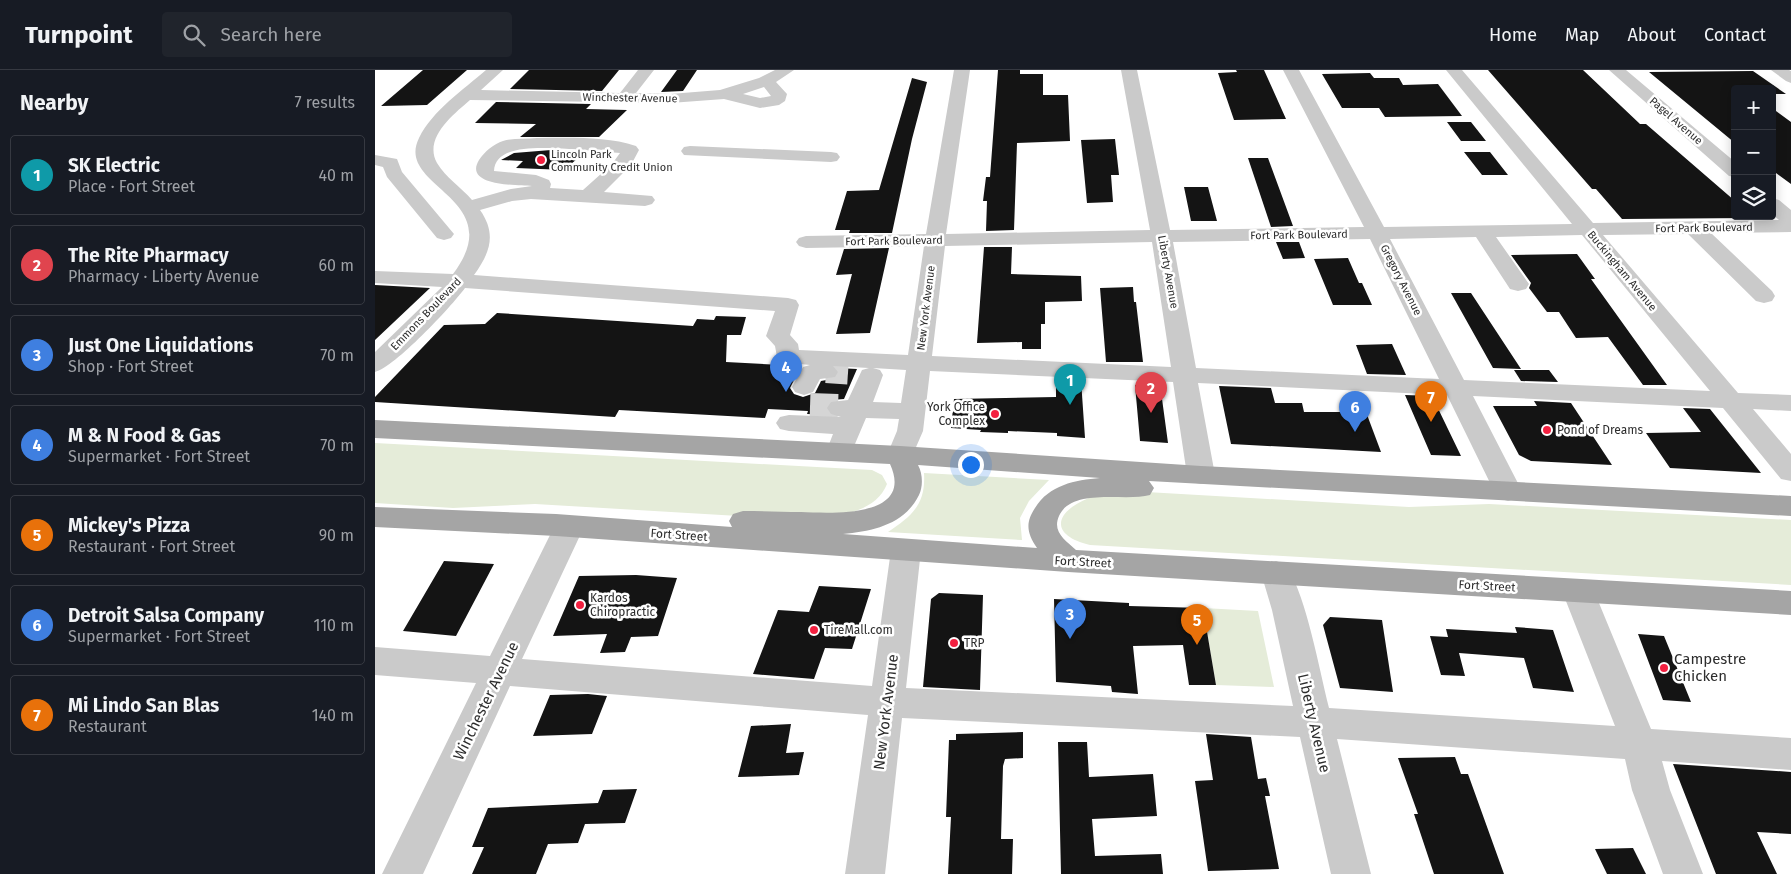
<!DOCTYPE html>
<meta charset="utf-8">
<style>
:root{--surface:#171b24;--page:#20242c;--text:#f1f3f6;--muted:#9ea1a6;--line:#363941;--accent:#f32040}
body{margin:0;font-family:"Fira Sans",sans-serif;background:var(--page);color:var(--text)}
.controls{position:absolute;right:15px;top:15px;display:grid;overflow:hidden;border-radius:5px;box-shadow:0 2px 12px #0003}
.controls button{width:45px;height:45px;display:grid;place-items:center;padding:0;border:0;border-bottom:1px solid var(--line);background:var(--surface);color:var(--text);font:25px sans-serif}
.you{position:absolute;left:595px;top:394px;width:18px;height:18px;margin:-12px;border:4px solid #fff;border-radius:50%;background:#1a73e8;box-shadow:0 0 0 8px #1a73e833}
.badge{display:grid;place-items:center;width:32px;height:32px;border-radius:50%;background:var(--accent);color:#fff;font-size:16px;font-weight:700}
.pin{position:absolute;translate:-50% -41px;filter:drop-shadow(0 1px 2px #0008)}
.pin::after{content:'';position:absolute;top:26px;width:18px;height:15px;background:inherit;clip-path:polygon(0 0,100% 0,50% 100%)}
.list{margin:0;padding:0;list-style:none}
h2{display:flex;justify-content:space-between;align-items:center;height:65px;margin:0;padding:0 20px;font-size:21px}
h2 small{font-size:16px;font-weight:400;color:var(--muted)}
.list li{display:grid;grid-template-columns:32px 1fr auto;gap:15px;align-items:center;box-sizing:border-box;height:80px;margin:0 10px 10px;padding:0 10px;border:1px solid var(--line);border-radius:5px}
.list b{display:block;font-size:19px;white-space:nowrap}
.list p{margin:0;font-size:16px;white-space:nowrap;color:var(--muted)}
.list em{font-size:16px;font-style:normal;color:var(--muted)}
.icon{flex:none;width:28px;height:28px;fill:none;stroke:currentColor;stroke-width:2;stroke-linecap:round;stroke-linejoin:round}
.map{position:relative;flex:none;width:1416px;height:804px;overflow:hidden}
header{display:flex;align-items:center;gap:30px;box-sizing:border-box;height:70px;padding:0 25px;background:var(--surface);border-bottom:1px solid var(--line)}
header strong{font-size:24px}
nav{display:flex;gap:28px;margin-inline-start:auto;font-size:18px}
.search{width:350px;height:45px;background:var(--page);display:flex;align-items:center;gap:12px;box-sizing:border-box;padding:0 18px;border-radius:5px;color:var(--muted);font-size:19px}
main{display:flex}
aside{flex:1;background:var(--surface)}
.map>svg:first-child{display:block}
.green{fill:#e5ecd9}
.building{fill:#141414}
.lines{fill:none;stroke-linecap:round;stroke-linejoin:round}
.minor-tunnel-far1{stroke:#d5d5d5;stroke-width:22;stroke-dasharray:22 11;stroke-linecap:butt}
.minor-tunnel{stroke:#d5d5d5;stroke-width:28;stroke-dasharray:28 14;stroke-linecap:butt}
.minor{fill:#cacaca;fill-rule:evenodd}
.major{fill:#a5a5a5;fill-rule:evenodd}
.poi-dot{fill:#f32040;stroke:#fff;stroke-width:2}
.labels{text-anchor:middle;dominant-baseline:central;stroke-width:5;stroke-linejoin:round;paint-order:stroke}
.far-street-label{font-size:11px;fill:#2d2d2d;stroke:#fff}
.far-poi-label{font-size:11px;fill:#2d2d2d;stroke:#fff;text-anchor:start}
.poi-label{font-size:12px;fill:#2d2d2d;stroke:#fff;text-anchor:start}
.street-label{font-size:12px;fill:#2d2d2d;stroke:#fff}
.near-poi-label{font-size:15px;fill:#2d2d2d;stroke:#fff;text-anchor:start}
.near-street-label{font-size:15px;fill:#2d2d2d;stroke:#fff}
</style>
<header>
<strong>Turnpoint</strong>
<div class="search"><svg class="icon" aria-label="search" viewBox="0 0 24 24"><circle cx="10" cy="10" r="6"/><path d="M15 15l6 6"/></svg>Search here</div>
<nav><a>Home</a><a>Map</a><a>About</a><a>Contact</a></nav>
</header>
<main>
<aside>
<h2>Nearby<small>7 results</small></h2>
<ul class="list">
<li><span class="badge" style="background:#0f9aa8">1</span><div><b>SK Electric</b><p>Place · Fort Street</p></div><em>40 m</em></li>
<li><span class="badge" style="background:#e0444e">2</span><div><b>The Rite Pharmacy</b><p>Pharmacy · Liberty Avenue</p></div><em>60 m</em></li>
<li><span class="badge" style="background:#3f7fe0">3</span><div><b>Just One Liquidations</b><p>Shop · Fort Street</p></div><em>70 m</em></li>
<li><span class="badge" style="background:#3f7fe0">4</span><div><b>M &amp; N Food &amp; Gas</b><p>Supermarket · Fort Street</p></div><em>70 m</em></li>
<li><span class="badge" style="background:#e8710a">5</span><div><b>Mickey's Pizza</b><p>Restaurant · Fort Street</p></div><em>90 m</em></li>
<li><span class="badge" style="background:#3f7fe0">6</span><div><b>Detroit Salsa Company</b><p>Supermarket · Fort Street</p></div><em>110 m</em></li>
<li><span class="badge" style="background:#e8710a">7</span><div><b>Mi Lindo San Blas</b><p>Restaurant</p></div><em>140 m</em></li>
</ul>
</aside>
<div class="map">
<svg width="1416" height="804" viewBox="0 0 1416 804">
<rect width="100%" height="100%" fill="#fff"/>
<path class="green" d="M 0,373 L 497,400 L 507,405 L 512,414 C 501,443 460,447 433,450 L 160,434 L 78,438 L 0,433 Z
M 549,403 L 674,410 L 654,431 L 645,448 L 647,470 L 513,462 C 537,446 551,434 549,403 Z
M 754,421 L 1034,437 L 1114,434 L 1416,450 L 1416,515 L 715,475 C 674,465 679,442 714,428 C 726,423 741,423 754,421 Z
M 828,538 L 883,541 L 899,617 L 841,615 Z"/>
<path class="building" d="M 48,0 L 92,0 L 52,35 L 6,36 Z
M 154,0 L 244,0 L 227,21 L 135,19 Z
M 302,0 L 322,0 L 308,21 L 286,22 Z
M 623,0 L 645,0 L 645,4 L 668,4 L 668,25 L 693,25 L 695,71 L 642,73 L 639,160 L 611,161 L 612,131 L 608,131 L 611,107 L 615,107 Z
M 861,0 L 889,0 L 911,49 L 859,50 L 843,3 L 862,2 Z
M 1113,0 L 1208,0 L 1265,54 L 1271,54 L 1360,131 L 1360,146 L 1373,146 L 1375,148 L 1247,149 L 1221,119 L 1217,119 Z
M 1378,1 L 1411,24 L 1397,24 L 1397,19 L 1360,19 L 1360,73 L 1274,2 Z
M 995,3 L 999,8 L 1024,8 L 1028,15 L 1063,14 L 1087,46 L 1010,47 L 1004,38 L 967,38 L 947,4 Z
M 537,8 L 552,12 L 537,69 L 517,163 L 474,163 L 475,160 L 460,160 L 472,121 L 504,120 Z
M 121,32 L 216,34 L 211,39 L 252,40 L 224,67 L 145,67 L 161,54 L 100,53 Z
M 1397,38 L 1416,52 L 1416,114 L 1397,100 Z
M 1072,52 L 1096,52 L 1111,71 L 1086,71 Z
M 740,69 L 744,105 L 736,105 L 738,132 L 712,133 L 706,70 Z
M 176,80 L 209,82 L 190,100 L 141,98 L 148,91 L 126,90 L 139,83 Z
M 1089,82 L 1115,82 L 1133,105 L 1107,105 Z
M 873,88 L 893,88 L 918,156 L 896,157 Z
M 809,117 L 833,117 L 842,151 L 816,151 Z
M 901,172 L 924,172 L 930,188 L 908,189 Z
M 609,177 L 637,177 L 636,204 L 706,206 L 707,231 L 670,232 L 670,254 L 666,254 L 666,279 L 647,279 L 647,272 L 602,273 Z
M 514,178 L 495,263 L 461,264 L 477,204 L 461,205 L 469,179 Z
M 1202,184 L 1220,209 L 1216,209 L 1292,315 L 1268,315 L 1233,267 L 1201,268 L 1184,242 L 1172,242 L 1154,218 L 1156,213 L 1136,185 Z
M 973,188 L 984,213 L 987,213 L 997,235 L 958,235 L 939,189 Z
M 0,215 L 55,218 L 0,270 Z
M 758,217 L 759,232 L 761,232 L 768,292 L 731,292 L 725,218 Z
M 1076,223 L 1096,223 L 1146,299 L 1118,298 Z
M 122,243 L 318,256 L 322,249 L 339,250 L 341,246 L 371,247 L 366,265 L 352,265 L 351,292 L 426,296 L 415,318 L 419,324 L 428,327 L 440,323 L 446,311 L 462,308 L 465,302 L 462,298 L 482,299 L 469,329 L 456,330 L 450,337 L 454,345 L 432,344 L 433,341 L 393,339 L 390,348 L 244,340 L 240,347 L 0,332 L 0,327 L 69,255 L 110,254 Z
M 1017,274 L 1031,305 L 992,304 L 981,275 Z
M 1139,300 L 1174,300 L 1183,312 L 1146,311 Z
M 681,309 L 706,310 L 710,368 L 682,366 L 682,363 L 633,361 L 633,363 L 605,362 L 606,360 L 576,358 L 579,329 L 681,327 Z
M 785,314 L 793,373 L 765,371 L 760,315 Z
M 844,316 L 896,318 L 900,333 L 927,333 L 929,342 L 991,342 L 1006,382 L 856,374 Z
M 1030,325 L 1057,326 L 1086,386 L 1056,385 Z
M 1159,331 L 1196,333 L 1237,395 L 1156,391 L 1144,385 L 1118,336 L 1162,336 Z
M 1308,338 L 1335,339 L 1386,403 L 1295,398 L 1271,363 L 1326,362 Z
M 69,491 L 119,494 L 81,566 L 28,561 Z
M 261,505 L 302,508 L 283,566 L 256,567 L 250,582 L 225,583 L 232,564 L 178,566 L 204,506 Z
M 444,516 L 496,519 L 477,579 L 450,578 L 439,609 L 378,604 L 403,540 L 434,542 Z
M 564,523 L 608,525 L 605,620 L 548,617 L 556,529 Z
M 679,529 L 754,533 L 754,536 L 828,538 L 841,615 L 814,615 L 808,575 L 758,576 L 763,624 L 737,622 L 736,616 L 681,612 Z
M 955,547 L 1007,550 L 1018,622 L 965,618 L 948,555 Z
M 1140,557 L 1178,560 L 1199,622 L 1158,618 L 1149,588 L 1084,583 L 1090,606 L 1066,605 L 1055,566 L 1073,567 L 1071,559 L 1142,563 Z
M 1263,564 L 1289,566 L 1316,632 L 1288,630 Z
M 213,624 L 232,626 L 217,664 L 158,666 L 175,625 Z
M 416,654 L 411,683 L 429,682 L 424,705 L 363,707 L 376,656 Z
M 648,662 L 648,688 L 630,689 L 628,696 L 626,769 L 638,769 L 637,804 L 573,804 L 576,747 L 571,747 L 574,670 L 581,670 L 581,664 Z
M 831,664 L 876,667 L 883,709 L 891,708 L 895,726 L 890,726 L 904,799 L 833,801 L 820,711 L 838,710 Z
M 683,672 L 712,672 L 714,707 L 778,704 L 782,746 L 717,749 L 720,786 L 786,784 L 788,804 L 686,804 Z
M 1080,687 L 1086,704 L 1093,704 L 1129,804 L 1059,804 L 1039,744 L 1043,744 L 1023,688 Z
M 1298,694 L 1416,702 L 1416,764 L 1382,762 L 1402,804 L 1341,804 Z
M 262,719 L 250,753 L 210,754 L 203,773 L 173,774 L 161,804 L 97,804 L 109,777 L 97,777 L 113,738 L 223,733 L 228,720 Z
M 1258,778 L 1271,804 L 1232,804 L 1220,779 Z"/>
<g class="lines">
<path class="minor-tunnel-far1" d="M 451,302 L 480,304"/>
<path class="minor-tunnel" d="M 435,337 L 465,338"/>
<path class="minor" d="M 111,0 L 128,0 L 106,20 L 245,23 L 263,0 L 279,0 L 261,23 L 295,24 L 345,20 L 384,8 L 400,0 L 419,0 L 401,12 L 412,24 L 410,31 L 404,35 L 385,38 L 349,29 L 295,33 L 95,30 C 79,44 48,68 62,93 C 70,107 87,118 97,130 L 136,119 L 157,116 C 142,115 88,116 104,90 C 110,81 119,74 128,71 C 138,68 151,69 162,68 C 195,68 230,66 261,76 L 264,80 L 256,95 L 229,122 L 277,126 L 280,130 L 277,134 L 270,136 L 156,129 L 137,131 L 105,140 C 122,164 115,183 99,205 L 413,228 L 421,230 L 424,235 L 415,265 L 423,274 L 424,280 L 533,285 L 549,176 L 431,178 L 424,176 L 421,172 L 424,168 L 431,166 L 551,164 L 579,0 L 595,0 L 571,164 L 775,160 L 746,0 L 762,0 L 795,160 L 989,157 L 908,0 L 924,0 L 1009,157 L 1197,154 L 1071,0 L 1087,0 L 1218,153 L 1404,150 L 1397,144 L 1397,128 L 1404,130 L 1416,140 L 1416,162 L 1336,163 L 1397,221 L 1400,226 L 1397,231 L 1389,233 L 1381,231 L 1313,164 L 1228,165 L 1363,323 L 1416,325 L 1416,341 L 1378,339 L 1416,384 L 1416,411 L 1406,409 L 1348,338 L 1098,326 L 1147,421 L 1143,428 L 1133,431 L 1123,428 L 1119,421 L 1072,325 L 823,313 L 840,405 L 836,412 L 826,414 L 816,412 L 812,405 L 798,312 L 555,301 L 548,361 L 535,391 L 525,394 L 515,391 L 512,385 L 522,361 L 524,349 L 491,348 L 474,388 L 464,391 L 454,388 L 451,382 L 458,364 L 414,361 L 405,359 L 401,353 L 405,347 L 414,345 L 466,347 L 456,344 L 452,338 L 456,332 L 473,330 L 487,300 L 494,298 L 458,296 L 463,302 L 460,307 L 445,309 L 438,322 L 429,325 L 420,322 L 417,317 L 428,297 L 435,295 L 406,292 L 402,287 L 400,276 L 391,266 L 400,241 L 90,218 C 76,237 20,297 0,302 L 0,282 L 67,217 L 0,213 L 0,201 L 78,204 C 136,127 19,118 44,68 C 58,40 88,20 111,0 ZM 389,17 L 396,26 L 385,28 L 368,24 ZM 197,79 L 245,83 L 237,94 L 208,120 L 175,118 L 176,114 L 174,110 L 161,105 L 119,101 C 120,71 177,79 197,79 ZM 1207,165 L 1335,321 L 1089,310 L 1015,169 L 1101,167 L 1135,219 L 1143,221 L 1151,219 L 1154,214 L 1121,167 ZM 995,169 L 1064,309 L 821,298 L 798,172 ZM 777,172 L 796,297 L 557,286 L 570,176 ZM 498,298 L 531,300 L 526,333 L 498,332 L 508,305 L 505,300 Z
M 1234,0 L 1251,0 L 1360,92 L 1360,107 L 1354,106 Z
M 1396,0 L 1414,0 L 1416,1 L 1416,13 L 1411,11 Z
M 315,76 L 456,82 L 462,83 L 465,87 L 462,91 L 456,92 L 309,85 L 306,81 L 309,77 Z
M 0,85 L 22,89 L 27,102 L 79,164 L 76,168 L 69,170 L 62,168 L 12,107 L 8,97 L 0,95 Z
M 194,446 L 204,450 L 209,457 L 147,589 L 497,616 L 516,480 L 520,472 L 531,469 L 542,472 L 546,480 L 531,618 L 918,636 L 897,540 L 886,503 L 890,495 L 901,491 L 912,495 C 933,534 943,594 954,638 L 1240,656 L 1187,521 L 1192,512 L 1203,509 L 1214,512 L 1219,521 L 1276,659 L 1416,668 L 1416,700 L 1287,691 L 1295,720 L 1328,804 L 1288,804 L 1257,720 L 1250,689 L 962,669 L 996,804 L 956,804 L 925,667 L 527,648 L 510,804 L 470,804 L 493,645 L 135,616 L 48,804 L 7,804 L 101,613 L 0,605 L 0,577 L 115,586 L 179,457 L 184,450 Z"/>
<path class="major" d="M 0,350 L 525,376 L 826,396 L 1416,426 L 1416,446 L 774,411 L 779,418 L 775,425 C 751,432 697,417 684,446 C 677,462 690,470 701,480 L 1416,521 L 1416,545 L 693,502 L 181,466 L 0,457 L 0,437 L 181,444 L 357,457 L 354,451 L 358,444 L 368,441 C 387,441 407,442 426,442 C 456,443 540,449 515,394 L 0,368 ZM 543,395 L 725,408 C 700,410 674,415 660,438 C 650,453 652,463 662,478 L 468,464 C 498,461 529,455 544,425 C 548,417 548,404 543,395 Z"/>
</g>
<g class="poi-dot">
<circle cx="166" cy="90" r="5"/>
<circle cx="620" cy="344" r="5"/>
<circle cx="1172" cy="360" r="5"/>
<circle cx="205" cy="535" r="5"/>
<circle cx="439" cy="560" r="5"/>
<circle cx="579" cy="573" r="5"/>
<circle cx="1289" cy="598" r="5"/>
</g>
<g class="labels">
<g class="far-street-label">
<text transform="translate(255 28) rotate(1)">Winchester Avenue</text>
<text transform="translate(1301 51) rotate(41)">Pagel Avenue</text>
<text transform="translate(1329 158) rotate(-1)">Fort Park Boulevard</text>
<text transform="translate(924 165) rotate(-1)">Fort Park Boulevard</text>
<text transform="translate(519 171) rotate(-1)">Fort Park Boulevard</text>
<text transform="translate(1247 201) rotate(50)">Buckingham Avenue</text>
<text transform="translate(793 202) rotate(80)">Liberty Avenue</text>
<text transform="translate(1026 210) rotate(63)">Gregory Avenue</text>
<text transform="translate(551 238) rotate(-83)">New York Avenue</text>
<text transform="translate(51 244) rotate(-46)">Emmons Boulevard</text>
</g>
<g class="far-poi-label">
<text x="176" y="84">Lincoln Park<tspan x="176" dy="13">Community Credit Union</tspan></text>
</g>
<g class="poi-label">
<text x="610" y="337" text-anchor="end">York Office<tspan x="610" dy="14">Complex</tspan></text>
<text x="1182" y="360">Pond of Dreams</text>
<text x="215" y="528">Kardos<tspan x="215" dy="14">Chiropractic</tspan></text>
<text x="449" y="560">TireMall.com</text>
<text x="589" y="573">TRP</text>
</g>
<g class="street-label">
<text transform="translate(304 465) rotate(4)">Fort Street</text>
<text transform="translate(708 492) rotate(3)">Fort Street</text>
<text transform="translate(1112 516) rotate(3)">Fort Street</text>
</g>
<g class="near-poi-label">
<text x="1299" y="589">Campestre<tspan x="1299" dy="17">Chicken</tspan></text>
</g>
<g class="near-street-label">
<text transform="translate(111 631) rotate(-64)">Winchester Avenue</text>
<text transform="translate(511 642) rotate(-83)">New York Avenue</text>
<text transform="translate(939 653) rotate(77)">Liberty Avenue</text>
</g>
</g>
</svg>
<div class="controls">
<button>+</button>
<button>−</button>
<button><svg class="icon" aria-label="layers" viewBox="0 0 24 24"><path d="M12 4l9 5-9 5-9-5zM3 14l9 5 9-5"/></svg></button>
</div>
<div class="you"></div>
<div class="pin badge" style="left:695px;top:335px;background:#0f9aa8">1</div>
<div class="pin badge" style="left:776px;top:343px;background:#e0444e">2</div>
<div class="pin badge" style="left:695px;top:569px;background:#3f7fe0">3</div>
<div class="pin badge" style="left:411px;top:322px;background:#3f7fe0">4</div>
<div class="pin badge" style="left:822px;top:575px;background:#e8710a">5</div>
<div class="pin badge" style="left:980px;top:362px;background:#3f7fe0">6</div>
<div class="pin badge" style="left:1056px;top:352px;background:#e8710a">7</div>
</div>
</main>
